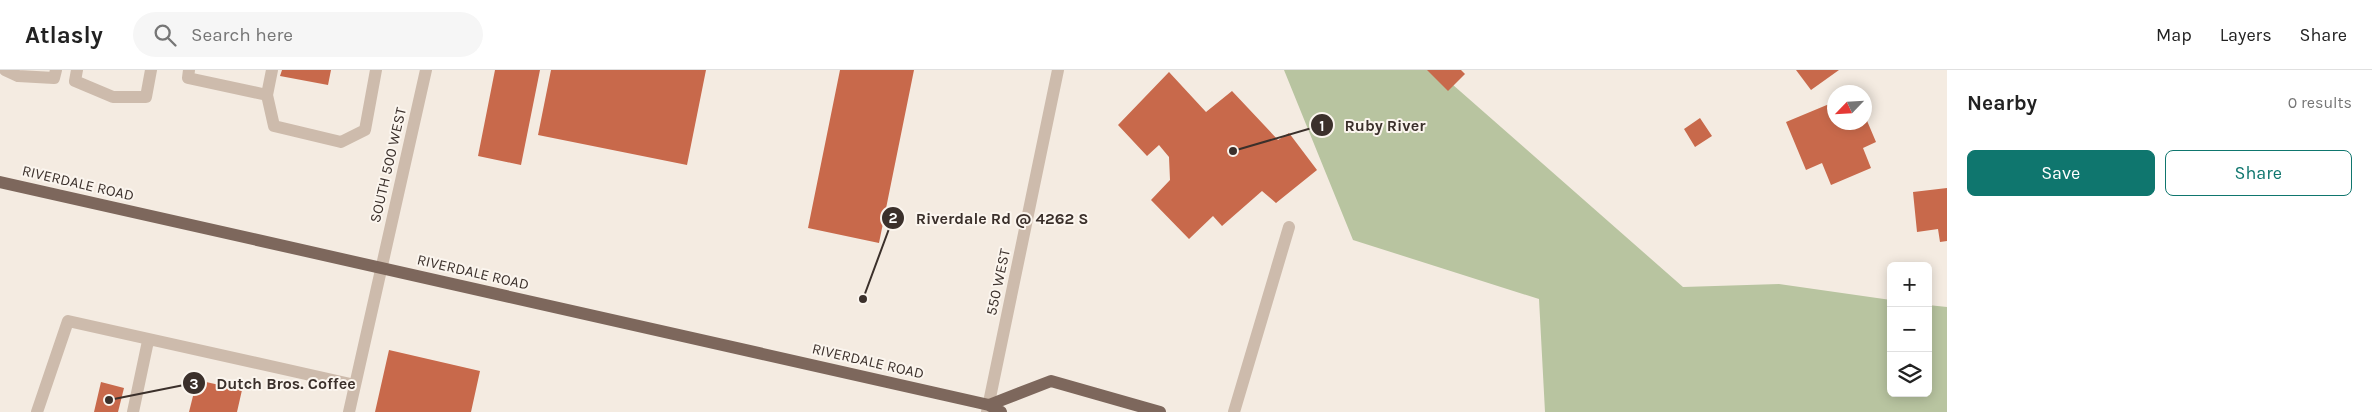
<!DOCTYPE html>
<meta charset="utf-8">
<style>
:root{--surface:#fff;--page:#f6f6f6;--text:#222;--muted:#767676;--line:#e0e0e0;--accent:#0f766e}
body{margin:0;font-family:Karla,sans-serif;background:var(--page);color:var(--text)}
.controls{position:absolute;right:15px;bottom:15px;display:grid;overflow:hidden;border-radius:8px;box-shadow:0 2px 12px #0003}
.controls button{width:45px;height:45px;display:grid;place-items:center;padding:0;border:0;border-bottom:1px solid var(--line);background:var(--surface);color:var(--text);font:25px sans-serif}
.compass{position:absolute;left:1827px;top:15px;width:45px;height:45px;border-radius:50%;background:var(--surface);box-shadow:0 2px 12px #0003;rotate:245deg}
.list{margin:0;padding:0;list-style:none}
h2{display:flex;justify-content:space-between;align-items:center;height:65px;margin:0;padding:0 20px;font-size:21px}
h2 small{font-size:16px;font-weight:400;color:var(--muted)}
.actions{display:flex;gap:10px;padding:15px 20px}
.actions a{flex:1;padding:11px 0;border:1px solid var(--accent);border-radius:8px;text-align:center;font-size:18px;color:var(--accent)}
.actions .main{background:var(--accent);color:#fff}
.icon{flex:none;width:28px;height:28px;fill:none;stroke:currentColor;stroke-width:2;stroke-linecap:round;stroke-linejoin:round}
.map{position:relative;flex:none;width:1947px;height:342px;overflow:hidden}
header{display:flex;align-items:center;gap:30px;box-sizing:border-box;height:70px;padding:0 25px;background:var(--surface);border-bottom:1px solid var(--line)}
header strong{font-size:24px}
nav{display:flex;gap:28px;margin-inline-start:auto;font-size:18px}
.search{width:350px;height:45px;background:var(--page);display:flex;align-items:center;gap:12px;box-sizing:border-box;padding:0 18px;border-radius:28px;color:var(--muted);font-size:19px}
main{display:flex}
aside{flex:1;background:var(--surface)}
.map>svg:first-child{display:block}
.green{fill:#b8c4a0}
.building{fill:#c8694b}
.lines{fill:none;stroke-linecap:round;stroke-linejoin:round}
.minor{stroke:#cdbbac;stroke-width:12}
.major{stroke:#7d675c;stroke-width:12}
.labels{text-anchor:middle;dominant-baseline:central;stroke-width:4;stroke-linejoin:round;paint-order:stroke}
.street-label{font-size:15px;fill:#3b302b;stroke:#fbf5ee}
.leader{fill:none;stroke:#3b302b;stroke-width:2}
.callout-dot{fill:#3b302b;stroke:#fbf5ee;stroke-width:2}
.mark-label{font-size:15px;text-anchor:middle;font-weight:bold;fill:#fff}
.callout-label{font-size:16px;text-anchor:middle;font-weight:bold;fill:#3b302b;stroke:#fbf5ee;stroke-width:4;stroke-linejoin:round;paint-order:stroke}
</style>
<header>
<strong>Atlasly</strong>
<div class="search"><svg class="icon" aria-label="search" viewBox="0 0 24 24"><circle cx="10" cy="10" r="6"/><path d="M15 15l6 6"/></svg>Search here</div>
<nav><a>Map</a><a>Layers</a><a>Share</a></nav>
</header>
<main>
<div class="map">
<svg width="1947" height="342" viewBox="0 0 1947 342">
<rect width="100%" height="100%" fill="#f4ebe1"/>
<path class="green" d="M 1284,0 L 1436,0 L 1683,217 L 1779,214 L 1891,230 L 1891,323 L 1928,323 L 1928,235 L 1947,237 L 1947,342 L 1545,342 L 1539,229 L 1353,170 Z"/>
<path class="building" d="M 282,0 L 331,0 L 328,15 L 280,6 Z
M 495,0 L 540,0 L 521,95 L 478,86 Z
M 551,0 L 706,0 L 687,95 L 538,65 Z
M 840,0 L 914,0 L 879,173 L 808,158 Z
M 1427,0 L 1461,0 L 1465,4 L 1448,21 Z
M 1796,0 L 1839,0 L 1811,20 Z
M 1169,2 L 1206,42 L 1232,21 L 1278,70 L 1289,63 L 1317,100 L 1276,133 L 1262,121 L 1222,156 L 1213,146 L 1189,169 L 1151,130 L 1170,110 L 1169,87 L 1159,75 L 1147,86 L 1118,55 Z
M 1834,32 L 1834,52 L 1864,52 L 1865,46 L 1876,72 L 1863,78 L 1871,98 L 1831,115 L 1822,93 L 1806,100 L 1786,52 Z
M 1700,48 L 1712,66 L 1695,77 L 1684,59 Z
M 1947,118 L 1947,171 L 1940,172 L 1938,159 L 1917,162 L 1913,122 Z
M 389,280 L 480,301 L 471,342 L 375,342 Z
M 197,310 L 242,320 L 237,342 L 189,342 Z
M 101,312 L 124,318 L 118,342 L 94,342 Z"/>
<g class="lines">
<path class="minor" d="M 5,0 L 18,6 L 54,8 L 56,0
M 77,0 L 75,11 L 113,27 L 146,27 L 151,0
M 189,0 L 188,8 L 267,25 L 272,0
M 267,25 L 274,56 L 341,72 L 365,60 L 376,0
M 37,342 L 68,251 L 355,315
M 133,342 L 148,271
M 349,342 L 426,0
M 987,342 L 1058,0
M 1234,342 L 1289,157"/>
<path class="major" d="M 0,112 L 989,335 L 1001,342
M 989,335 L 1051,311 L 1160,342"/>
</g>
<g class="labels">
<g class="street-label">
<text transform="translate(388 95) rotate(-77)">SOUTH 500 WEST</text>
<text transform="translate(78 113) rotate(13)">RIVERDALE ROAD</text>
<text transform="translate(473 202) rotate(13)">RIVERDALE ROAD</text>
<text transform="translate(998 212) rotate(-78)">550 WEST</text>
<text transform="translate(868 291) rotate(13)">RIVERDALE ROAD</text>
</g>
</g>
<path class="leader" d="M1233 81L1322 55M863 229L893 148M109 330L194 313"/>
<g class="callout-dot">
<circle cx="1233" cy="81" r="5"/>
<circle cx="863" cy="229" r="5"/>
<circle cx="109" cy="330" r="5"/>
<circle cx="1322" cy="55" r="12"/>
<circle cx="893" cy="148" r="12"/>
<circle cx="194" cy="313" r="12"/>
</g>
<g class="mark-label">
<text x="1322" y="61">1</text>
<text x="893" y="153">2</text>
<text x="194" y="319">3</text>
</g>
<g class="callout-label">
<text x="1385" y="61">Ruby River</text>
<text x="1002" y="154">Riverdale Rd @ 4262 S</text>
<text x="286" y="319">Dutch Bros. Coffee</text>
</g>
</svg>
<div class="controls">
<button>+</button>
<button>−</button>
<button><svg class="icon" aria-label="layers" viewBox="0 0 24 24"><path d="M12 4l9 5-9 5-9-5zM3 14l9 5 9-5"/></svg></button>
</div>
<svg class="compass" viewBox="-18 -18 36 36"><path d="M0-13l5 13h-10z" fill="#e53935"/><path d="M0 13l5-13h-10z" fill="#767676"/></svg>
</div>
<aside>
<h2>Nearby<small>0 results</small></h2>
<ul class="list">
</ul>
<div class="actions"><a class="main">Save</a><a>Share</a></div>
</aside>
</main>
